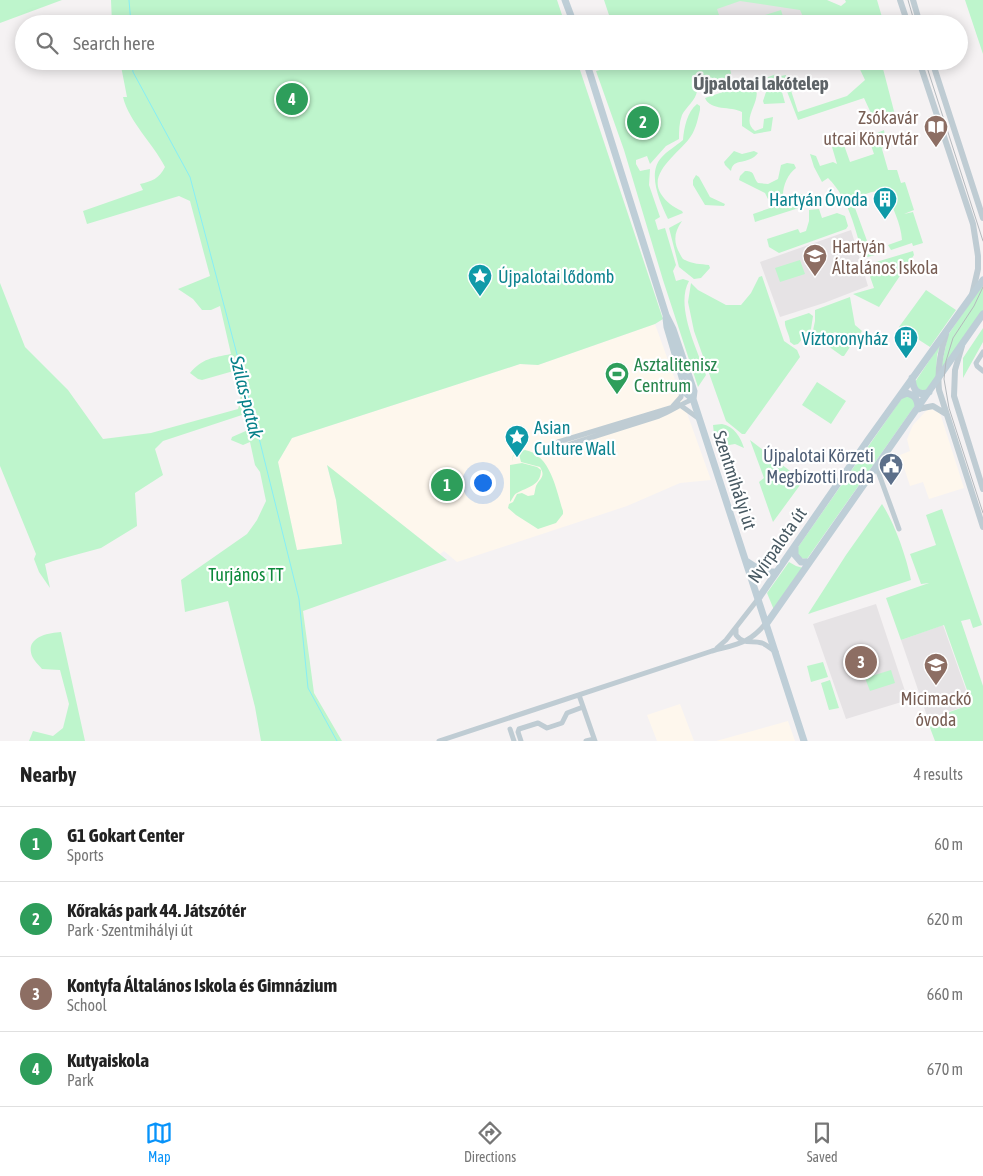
<!DOCTYPE html>
<meta charset="utf-8">
<style>
:root{--surface:#fff;--page:#f6f6f6;--text:#222;--muted:#767676;--line:#e0e0e0;--accent:#0793fa}
body{margin:0;font-family:"Asap Condensed",sans-serif;background:var(--page);color:var(--text)}
.you{position:absolute;left:482px;top:482px;width:18px;height:18px;margin:-12px;border:4px solid #fff;border-radius:50%;background:#1a73e8;box-shadow:0 0 0 8px #1a73e833}
.badge{display:grid;place-items:center;width:32px;height:32px;border-radius:50%;background:var(--accent);color:#fff;font-size:16px;font-weight:700}
.pin{position:absolute;translate:-50% -50%;border:2px solid #fff;box-shadow:0 1px 5px #0006}
.list{margin:0;padding:0;list-style:none}
h2{display:flex;justify-content:space-between;align-items:center;height:65px;margin:0;padding:0 20px;font-size:21px}
h2 small{font-size:16px;font-weight:400;color:var(--muted)}
.list li{display:grid;grid-template-columns:32px 1fr auto;gap:15px;align-items:center;box-sizing:border-box;height:75px;padding:0 20px;border-top:1px solid var(--line)}
.list b{display:block;font-size:19px;white-space:nowrap}
.list p{margin:0;font-size:16px;white-space:nowrap;color:var(--muted)}
.list em{font-size:16px;font-style:normal;color:var(--muted)}
.icon{flex:none;width:28px;height:28px;fill:none;stroke:currentColor;stroke-width:2;stroke-linecap:round;stroke-linejoin:round}
.map{position:relative;flex:none;width:983px;height:741px;overflow:hidden}
.search{position:absolute;background:var(--surface);box-shadow:0 2px 12px #0003;left:15px;right:15px;top:15px;height:55px;display:flex;align-items:center;gap:12px;box-sizing:border-box;padding:0 18px;border-radius:28px;color:var(--muted);font-size:19px}
.sheet{height:365px;background:var(--surface)}
nav{display:flex;justify-content:space-around;align-items:center;box-sizing:border-box;height:70px;border-top:1px solid var(--line);background:var(--surface);font-size:14px;color:var(--muted)}
nav a{display:grid;justify-items:center;gap:2px}
nav .on{color:var(--accent)}
.map>svg:first-child{display:block}
.commercial{fill:#fef7ed}
.education{fill:#e6e3e5}
.green{fill:#bef5cc}
.lines{fill:none;stroke-linecap:round;stroke-linejoin:round}
.stream{stroke:#87eef6;stroke-width:1}
.minor{stroke:#bfccd3;stroke-width:5}
.tertiary{stroke:#bfccd3;stroke-width:6}
.secondary{stroke:#beced7;stroke-width:7}
.tram{stroke:#b4b9bd;stroke-width:1}
.labels{text-anchor:middle;dominant-baseline:central;stroke-width:4.5;stroke-linejoin:round;paint-order:stroke}
.education-label{font-size:18px;fill:#785e54;stroke:#fff;text-anchor:end}
.culture-label{font-size:18px;fill:#0d838f;stroke:#fff;text-anchor:end}
.leisure-label{font-size:18px;fill:#27864d;stroke:#fff;text-anchor:start}
.service-label{font-size:18px;fill:#4e5e75;stroke:#fff;text-anchor:end}
.street-label{font-size:18px;fill:#485962;stroke:#fff}
.park-label{font-size:18px;fill:#0d893a;stroke:#fff}
.neighbourhood-label{font-size:19px;font-weight:bold;fill:#5e6468;stroke:#fff}
.water-label{font-size:19px;font-style:italic;fill:#058089;stroke:#fff}
</style>
<div class="map">
<svg width="983" height="741" viewBox="0 0 983 741">
<rect width="100%" height="100%" fill="#f5f2f3"/>
<path class="commercial" d="M 655,324 L 711,480 L 680,483 L 627,506 L 457,562 L 444,551 L 440,554 L 327,466 L 336,500 L 343,544 L 297,550 L 278,462 L 292,438 L 520,364 L 538,365 Z
M 930,409 L 940,413 L 964,488 L 929,499 L 923,482 L 910,486 L 900,455 L 910,451 L 907,439 L 913,425 L 927,410 Z
M 680,704 L 694,741 L 657,741 L 647,715 Z
M 788,721 L 795,741 L 716,741 Z"/>
<path class="education" d="M 741,0 L 801,8 L 806,24 L 720,24 L 715,8 Z
M 851,230 L 868,286 L 824,303 L 780,317 L 760,262 Z
M 876,604 L 908,700 L 846,719 L 813,624 Z
M 943,625 L 971,704 L 928,719 L 901,640 Z"/>
<path class="green" d="M 0,0 L 62,0 L 0,23 Z
M 111,0 L 557,0 L 565,24 L 112,24 Z
M 604,0 L 827,0 L 841,6 L 846,2 L 845,0 L 877,0 L 884,24 L 809,24 L 806,23 L 800,10 L 740,1 L 717,9 L 722,24 L 612,24 Z
M 965,0 L 983,0 L 983,54 Z
M 781,10 L 785,23 L 801,18 L 802,24 L 758,24 L 756,18 Z
M 120,61 L 577,61 L 663,319 L 655,324 L 538,365 L 520,364 L 292,438 L 278,462 L 297,550 L 342,544 L 336,500 L 327,465 L 447,560 L 303,611 L 314,693 L 342,741 L 261,741 L 255,707 L 228,601 L 185,612 L 181,580 L 247,534 L 257,520 L 266,501 L 260,472 L 255,465 L 250,442 L 243,445 L 231,440 L 232,437 L 248,430 L 242,415 L 163,441 L 155,449 L 163,475 L 135,493 L 137,526 L 101,548 L 53,561 L 45,564 L 50,588 L 39,572 L 34,559 L 36,554 L 0,466 L 0,283 L 25,347 L 68,390 L 103,439 L 151,433 L 238,409 C 243,395 240,385 235,372 L 230,372 L 202,380 L 198,379 L 190,373 C 203,358 212,358 231,354 L 220,306 L 211,310 L 202,310 L 193,299 L 178,289 L 210,276 L 190,201 L 179,196 L 87,224 L 83,211 L 143,190 L 140,184 C 152,181 159,179 165,167 C 153,143 129,122 123,97 L 127,97 Z
M 623,61 L 737,62 L 729,65 L 731,73 L 729,79 L 706,83 L 697,91 C 696,100 686,107 682,115 C 679,123 679,131 679,139 L 666,146 L 650,164 L 647,156 L 636,160 L 636,164 L 640,171 L 650,169 L 649,185 L 660,217 L 655,220 L 658,230 L 665,228 L 676,265 L 673,271 L 676,281 L 683,279 L 689,281 C 675,306 697,349 706,375 L 698,387 L 663,280 L 624,150 L 596,71 L 623,64 Z
M 856,61 L 881,61 L 895,115 L 875,122 L 864,98 L 798,120 L 781,76 L 786,75 L 798,112 L 847,96 L 865,80 Z
M 777,74 L 785,103 L 764,104 L 763,101 L 766,92 L 763,85 L 758,85 L 756,88 C 761,103 740,120 755,131 L 763,128 L 764,119 L 773,117 L 771,131 L 754,134 L 742,126 L 742,112 C 731,106 710,111 705,98 Z
M 697,104 L 700,106 L 700,110 C 698,118 696,129 691,136 C 681,152 647,172 661,194 C 666,202 673,207 682,211 L 683,213 L 668,219 C 660,202 647,174 661,158 C 667,151 676,146 683,140 C 684,128 687,112 697,104 Z
M 884,130 L 886,142 L 882,149 L 888,170 L 897,170 L 901,183 L 905,182 L 914,210 L 904,214 L 913,212 L 923,243 L 913,246 L 912,243 L 891,250 L 888,245 L 902,240 C 901,223 892,207 886,191 C 875,190 862,194 854,201 L 855,208 L 870,249 L 883,244 L 886,252 L 864,258 C 855,230 850,200 828,178 L 822,182 L 814,167 L 810,154 L 816,156 L 820,166 L 833,162 L 837,164 L 832,147 L 844,145 L 850,162 L 874,154 L 868,137 Z
M 734,151 L 742,154 L 754,151 L 758,153 C 748,166 733,157 731,171 L 725,165 L 724,162 Z
M 787,163 L 794,164 L 796,168 C 788,174 783,185 783,195 L 788,199 L 798,194 L 805,194 L 809,200 L 805,206 L 755,222 L 753,214 L 776,206 L 778,200 L 768,199 L 765,193 L 739,180 L 740,176 L 745,171 C 756,171 752,176 758,183 L 768,184 L 778,179 L 781,165 Z
M 696,175 L 699,177 L 710,197 L 725,204 L 724,206 L 705,205 L 693,185 L 693,180 Z
M 819,209 L 822,218 L 837,213 L 845,216 L 848,226 L 846,229 L 779,253 L 769,247 L 767,239 L 798,229 L 800,233 L 806,231 L 809,221 L 809,210 Z
M 682,221 C 674,232 673,242 680,254 C 681,256 683,260 685,260 C 692,264 701,264 709,265 L 710,268 L 701,278 L 694,279 L 679,267 L 669,228 Z
M 913,251 L 914,255 L 879,307 L 853,294 L 874,288 L 866,265 Z
M 800,260 L 805,274 L 780,282 L 775,268 Z
M 762,276 L 784,341 L 797,350 L 800,357 L 745,434 L 742,434 L 726,421 L 694,331 L 688,302 L 691,283 L 698,290 L 726,305 L 741,305 L 751,293 L 759,277 Z
M 983,284 L 983,312 L 940,373 L 948,335 Z
M 926,290 L 956,310 L 930,347 L 899,327 Z
M 850,297 L 855,325 L 862,331 L 854,343 L 835,332 L 824,337 L 811,340 L 815,321 L 815,310 Z
M 809,313 L 813,316 L 811,329 L 798,344 L 794,345 L 790,342 C 790,335 784,327 785,321 Z
M 983,328 L 983,342 L 963,378 L 963,358 Z
M 836,335 L 852,344 L 844,356 L 842,356 L 821,341 L 829,336 Z
M 941,343 L 937,355 L 936,378 L 925,393 L 913,385 Z
M 817,382 L 846,401 L 831,424 L 802,405 Z
M 911,395 L 916,404 L 807,559 L 799,558 L 796,550 L 902,398 Z
M 722,424 C 734,426 741,438 744,448 L 735,444 L 729,445 L 723,455 C 716,447 714,436 713,425 Z
M 750,440 L 803,481 L 773,522 L 759,482 L 764,478 Z
M 525,450 C 551,455 556,490 563,511 L 563,514 L 556,523 L 538,529 L 516,515 L 508,508 L 509,504 L 513,502 L 517,494 L 522,493 L 528,496 L 534,495 C 535,492 535,489 536,486 C 540,478 546,477 540,467 L 521,462 L 519,454 L 513,455 L 512,462 L 514,453 Z
M 522,463 L 537,467 L 541,470 C 541,486 527,487 517,493 C 513,495 513,499 510,502 L 510,465 Z
M 882,504 C 895,524 906,556 911,580 L 808,614 L 846,555 Z
M 942,509 L 982,625 L 973,628 L 970,619 L 961,621 L 983,686 L 983,741 L 935,741 L 927,720 L 972,704 L 944,625 L 901,640 L 886,598 L 929,583 L 921,584 L 910,554 L 936,545 L 926,515 Z
M 789,562 L 796,566 L 803,568 L 774,610 L 767,593 Z
M 61,632 L 85,741 L 29,741 L 33,731 L 53,736 L 63,728 L 69,704 L 60,670 L 42,669 C 39,665 34,661 32,656 C 25,637 48,633 61,632 Z
M 823,662 L 828,677 L 811,682 L 807,666 Z
M 891,670 L 895,683 L 870,691 L 865,678 Z
M 830,680 L 839,708 L 829,710 L 821,683 Z"/>
<g class="lines">
<path class="stream" d="M 129,0 L 131,24
M 132,61 L 133,72 L 190,177 L 256,426 L 299,599 L 308,688 L 337,741"/>
<path class="minor" d="M 983,352 L 976,363 L 977,366 L 983,371
M 680,405 L 698,418
M 673,406 L 681,397 L 683,385
M 558,442 L 680,405
M 558,448 L 659,416 C 671,411 681,404 693,399
M 876,466 L 899,529
M 736,629 L 736,635 C 744,645 751,640 762,643 C 767,645 771,649 776,652
M 717,648 L 726,640 L 758,599
M 579,695 L 595,741
M 510,729 L 514,741
M 439,741 L 712,651 C 737,644 749,644 766,623
M 521,741 L 518,732 L 519,729 L 538,723 L 547,728 L 562,723 L 567,713 L 583,707
M 586,741 L 594,739"/>
<path class="tertiary" d="M 900,0 L 908,24
M 913,0 L 920,24
M 919,61 L 973,224 L 978,256 L 978,269 L 972,295
M 932,61 L 983,218
M 946,334 C 940,353 937,370 939,390 L 983,527
M 962,346 L 955,370 L 954,396 L 983,489
M 918,409 L 933,406 L 946,414"/>
<path class="secondary" d="M 565,0 L 574,24
M 586,61 L 666,315 L 673,329 L 694,391 L 693,399 L 804,741
M 666,318 L 667,327 L 687,394 L 693,399
M 912,378 C 913,389 917,397 929,392
M 900,396 L 907,393 C 916,396 918,400 918,409
M 795,546 L 795,555 L 801,562 L 808,562
M 746,561 L 763,572 L 776,572
M 758,599 L 868,440 L 983,280
M 767,623 L 983,314"/>
<path class="tram" d="M 908,0 L 915,24
M 925,61 L 983,241
M 983,287 L 974,306 L 953,338 L 946,361 L 944,379 L 949,408 L 983,513"/>
</g>
<defs>
<symbol id="library-pin" viewBox="-11 -11 22 30"><path d="M0 17L-7.5 6A9.5 9.5 0 1 1 7.5 6Z" fill="#8d6e63" stroke="#fff"/><path d="M-6-4Q-3-5.5-.7-3.5V5Q-3 3-6 4ZM6-4Q3-5.5 .7-3.5V5Q3 3 6 4Z" fill="#fff"/></symbol>
<symbol id="building-pin" viewBox="-11 -11 22 30"><path d="M0 17L-7.5 6A9.5 9.5 0 1 1 7.5 6Z" fill="#0f9aa8" stroke="#fff"/><path d="M-4-6H4V6H1V3H-1V6H-4ZM-2.5-4.3h1.7v1.8h-1.7ZM.8-4.3h1.7v1.8H.8ZM-2.5-1h1.7V.8h-1.7ZM.8-1h1.7V.8H.8Z" fill="#fff"/></symbol>
<symbol id="school-pin" viewBox="-11 -11 22 30"><path d="M0 17L-7.5 6A9.5 9.5 0 1 1 7.5 6Z" fill="#8d6e63" stroke="#fff"/><path d="M0-5L7-2L0 1L-7-2ZM-4 1L0 2.5L4 1V4Q0 6-4 4Z" fill="#fff"/></symbol>
<symbol id="sight-pin" viewBox="-11 -11 22 30"><path d="M0 17L-7.5 6A9.5 9.5 0 1 1 7.5 6Z" fill="#0f9aa8" stroke="#fff"/><path d="M0-6L1.8-2.2L6-1.7L2.9 1.2L3.7 5.4L0 3.3L-3.7 5.4L-2.9 1.2L-6-1.7L-1.8-2.2Z" fill="#fff"/></symbol>
<symbol id="stadium-pin" viewBox="-11 -11 22 30"><path d="M0 17L-7.5 6A9.5 9.5 0 1 1 7.5 6Z" fill="#2e9e5b" stroke="#fff"/><path d="M0-5a6.5 5 0 1 0 0 10a6.5 5 0 1 0 0-10ZM-3.5-1.8h7v3.6h-7Z" fill="#fff"/></symbol>
<symbol id="civic-pin" viewBox="-11 -11 22 30"><path d="M0 17L-7.5 6A9.5 9.5 0 1 1 7.5 6Z" fill="#5c6f8a" stroke="#fff"/><path d="M-.6-6.5H3V-4.5H.6V-3L4-1V1h2V6H-6V1h2V-1L-.6-3ZM-1.2 2.5V6h2.4V2.5Z" fill="#fff"/></symbol>
</defs>
<g fill-rule="evenodd">
<use href="#library-pin" x="922" y="113" width="28" height="38"/>
<use href="#building-pin" x="871" y="185" width="28" height="38"/>
<use href="#school-pin" x="801" y="242" width="28" height="38"/>
<use href="#sight-pin" x="466" y="262" width="28" height="38"/>
<use href="#building-pin" x="892" y="324" width="28" height="38"/>
<use href="#stadium-pin" x="603" y="360" width="28" height="38"/>
<use href="#sight-pin" x="503" y="423" width="28" height="38"/>
<use href="#civic-pin" x="877" y="451" width="28" height="38"/>
<use href="#school-pin" x="922" y="651" width="28" height="38"/>
</g>
<g class="labels">
<g class="education-label">
<text x="918" y="117">Zsókavár<tspan x="918" dy="21">utcai Könyvtár</tspan></text>
<text x="832" y="246" text-anchor="start">Hartyán<tspan x="832" dy="21">Általános Iskola</tspan></text>
<text x="936" y="698" text-anchor="middle">Micimackó<tspan x="936" dy="21">óvoda</tspan></text>
</g>
<g class="culture-label">
<text x="868" y="199">Hartyán Óvoda</text>
<text x="498" y="276" text-anchor="start">Újpalotai lődomb</text>
<text x="888" y="338">Víztoronyház</text>
<text x="534" y="427" text-anchor="start">Asian<tspan x="534" dy="21">Culture Wall</tspan></text>
</g>
<g class="leisure-label">
<text x="634" y="364">Asztalitenisz<tspan x="634" dy="21">Centrum</tspan></text>
</g>
<g class="service-label">
<text x="874" y="455">Újpalotai Körzeti<tspan x="874" dy="21">Megbízotti Iroda</tspan></text>
</g>
<g class="street-label">
<text transform="translate(735 480) rotate(72)">Szentmihályi út</text>
<text transform="translate(777 545) rotate(-55)">Nyírpalota út</text>
</g>
<g class="park-label">
<text x="246" y="574">Turjános TT</text>
</g>
<g class="neighbourhood-label">
<text x="761" y="83">Újpalotai lakótelep</text>
</g>
<g class="water-label">
<text transform="translate(247 397) rotate(76)">Szilas-patak</text>
</g>
</g>
</svg>
<div class="you"></div>
<div class="pin badge" style="left:447px;top:485px;background:#2e9e5b">1</div>
<div class="pin badge" style="left:643px;top:122px;background:#2e9e5b">2</div>
<div class="pin badge" style="left:861px;top:662px;background:#8d6e63">3</div>
<div class="pin badge" style="left:292px;top:99px;background:#2e9e5b">4</div>
<div class="search"><svg class="icon" aria-label="search" viewBox="0 0 24 24"><circle cx="10" cy="10" r="6"/><path d="M15 15l6 6"/></svg>Search here</div>
</div>
<section class="sheet">
<h2>Nearby<small>4 results</small></h2>
<ul class="list">
<li><span class="badge" style="background:#2e9e5b">1</span><div><b>G1 Gokart Center</b><p>Sports</p></div><em>60 m</em></li>
<li><span class="badge" style="background:#2e9e5b">2</span><div><b>Kőrakás park 44. Játszótér</b><p>Park · Szentmihályi út</p></div><em>620 m</em></li>
<li><span class="badge" style="background:#8d6e63">3</span><div><b>Kontyfa Általános Iskola és Gimnázium</b><p>School</p></div><em>660 m</em></li>
<li><span class="badge" style="background:#2e9e5b">4</span><div><b>Kutyaiskola</b><p>Park</p></div><em>670 m</em></li>
</ul>
</section>
<nav>
<a class="on"><svg class="icon" aria-label="map" viewBox="0 0 24 24"><path d="M3 6l6-2 6 2 6-2v14l-6 2-6-2-6 2zM9 4v14M15 6v14"/></svg>Map</a>
<a><svg class="icon" aria-label="directions" viewBox="0 0 24 24"><path d="M12 3l9 9-9 9-9-9zM9 14v-3h6M13 9l2 2-2 2"/></svg>Directions</a>
<a><svg class="icon" aria-label="saved" viewBox="0 0 24 24"><path d="M7 4h10v16l-5-4-5 4z"/></svg>Saved</a>
</nav>
